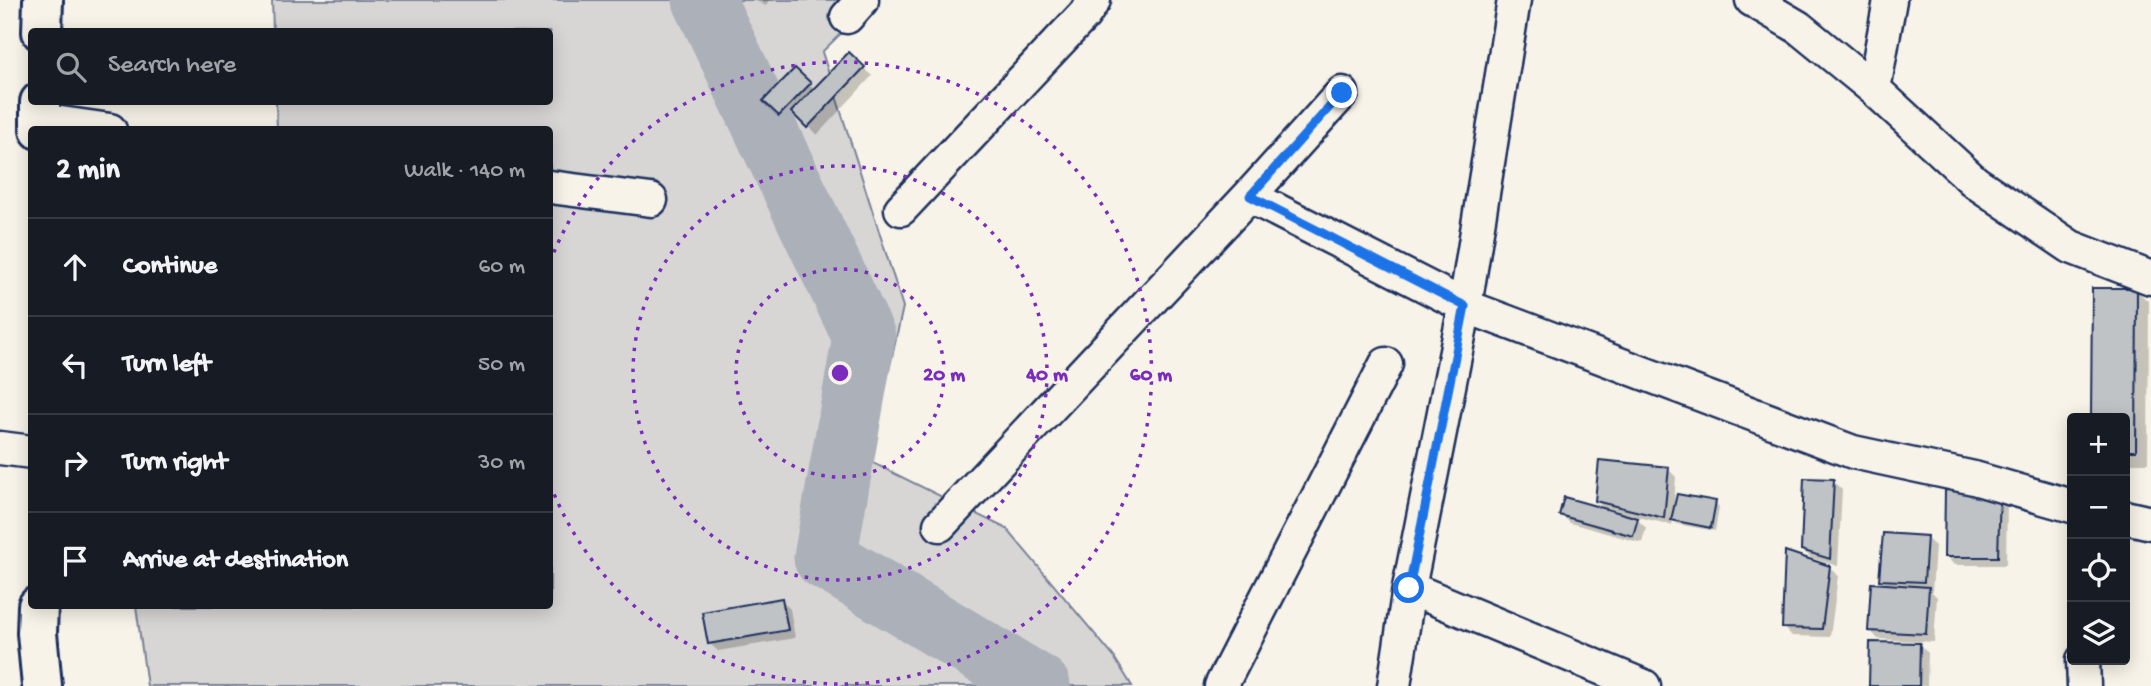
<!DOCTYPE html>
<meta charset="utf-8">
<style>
:root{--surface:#171b24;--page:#20242c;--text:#f1f3f6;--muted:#9ea1a6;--line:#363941}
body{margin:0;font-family:"Gochi Hand",sans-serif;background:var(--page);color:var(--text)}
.controls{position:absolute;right:21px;bottom:21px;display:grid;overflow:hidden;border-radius:7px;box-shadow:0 4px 18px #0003}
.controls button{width:63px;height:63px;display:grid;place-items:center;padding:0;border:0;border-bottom:2px solid var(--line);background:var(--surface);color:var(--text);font:35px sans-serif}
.stop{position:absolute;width:21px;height:21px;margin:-16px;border:5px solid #1a73e8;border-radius:50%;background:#fff}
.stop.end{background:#1a73e8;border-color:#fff;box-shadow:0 2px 7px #0008}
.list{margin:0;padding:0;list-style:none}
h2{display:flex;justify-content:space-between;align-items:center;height:91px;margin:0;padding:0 28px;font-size:30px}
h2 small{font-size:23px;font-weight:400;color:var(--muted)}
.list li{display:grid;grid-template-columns:46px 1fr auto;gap:21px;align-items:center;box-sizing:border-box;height:98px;padding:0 28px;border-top:2px solid var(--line)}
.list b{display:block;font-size:26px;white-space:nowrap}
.list em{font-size:23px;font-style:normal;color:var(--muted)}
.icon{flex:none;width:38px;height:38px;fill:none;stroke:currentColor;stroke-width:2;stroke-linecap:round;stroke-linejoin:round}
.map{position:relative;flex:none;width:2151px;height:686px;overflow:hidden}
.search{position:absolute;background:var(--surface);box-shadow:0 4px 18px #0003;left:28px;top:28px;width:525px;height:77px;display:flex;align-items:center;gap:18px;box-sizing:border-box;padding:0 24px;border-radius:7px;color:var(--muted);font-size:26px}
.panel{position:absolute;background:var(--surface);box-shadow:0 4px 18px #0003;left:28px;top:126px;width:525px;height:483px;border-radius:7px}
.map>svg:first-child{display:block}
.green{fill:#d7d6d4;stroke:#798299;stroke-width:2}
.shadow{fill:#0003}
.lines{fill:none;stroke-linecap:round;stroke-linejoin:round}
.river{stroke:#acb0b9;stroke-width:63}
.building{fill:#c0c3c5;stroke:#1b2f5e;stroke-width:2}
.minor-casing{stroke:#1b2f5e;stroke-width:37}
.primary-casing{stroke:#1b2f5e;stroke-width:44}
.minor{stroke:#f7f3e8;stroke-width:32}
.primary{stroke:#f7f3e8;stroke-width:38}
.route{stroke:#1a73e8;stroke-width:9}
.ring{fill:none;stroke:#7b2cbf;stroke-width:3.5;stroke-dasharray:3.5 7}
.centre{fill:#7b2cbf;stroke:#f7f3e8;stroke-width:3.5}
.ring-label{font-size:21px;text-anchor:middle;font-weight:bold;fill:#7b2cbf;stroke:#f7f3e8;stroke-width:5;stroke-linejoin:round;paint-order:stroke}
</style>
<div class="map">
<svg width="2151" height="686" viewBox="0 0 2151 686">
<rect width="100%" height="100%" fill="#f7f3e8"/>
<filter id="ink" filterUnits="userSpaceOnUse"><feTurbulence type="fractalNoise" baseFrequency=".0143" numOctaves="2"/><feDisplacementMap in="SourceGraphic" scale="14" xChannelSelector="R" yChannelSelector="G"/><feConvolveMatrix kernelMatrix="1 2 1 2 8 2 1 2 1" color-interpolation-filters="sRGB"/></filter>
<g filter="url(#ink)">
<path class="green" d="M 272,0 L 875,0 L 822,52 L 903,307 L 869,461 L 1007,529 L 1114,657 L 1132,686 L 147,686 L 136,606 L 550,606 L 550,130 L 277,129 L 276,102 L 550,102 L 550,32 L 273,31 Z"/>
<path class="shadow" d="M 754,0 L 769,0 L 766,6 Z
M 849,54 L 872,76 L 817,135 L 792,111 L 784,119 L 765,101 L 795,70 L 815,89 Z
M 2094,290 L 2136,290 L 2149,302 L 2148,463 L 2125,463 L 2125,418 L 2093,418 Z
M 1668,469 L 1676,477 L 1674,502 L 1715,503 L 1719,507 L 1715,531 L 1677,524 L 1673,519 L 1672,525 L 1634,516 L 1646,528 L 1642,543 L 1570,523 L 1561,514 L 1606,511 L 1597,501 Z
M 1833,481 L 1842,490 L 1838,566 L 1811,558 L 1802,549 Z
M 1947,492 L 2007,501 L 2006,565 L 1954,565 L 1946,556 Z
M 1926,538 L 1935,546 L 1932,592 L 1937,597 L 1934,642 L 1878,639 L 1870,630 L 1888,586 L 1881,579 Z
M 1829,567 L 1838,576 L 1830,637 L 1792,636 L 1783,627 Z
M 782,600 L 790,609 L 795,638 L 718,651 L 709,643 Z
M 1920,645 L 1928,653 L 1927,686 L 1870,686 Z"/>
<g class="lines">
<path class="river" d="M 704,0 L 864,337 L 825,558 L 1039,686"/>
</g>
<path class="building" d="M 849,52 L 865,67 L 807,128 L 791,112 Z
M 795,68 L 811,83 L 779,116 L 763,101 Z
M 2092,288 L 2137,288 L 2136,451 L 2125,451 L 2125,418 L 2091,418 Z
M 1599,460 L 1669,467 L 1664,518 L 1595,501 Z
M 1804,478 L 1834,479 L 1830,559 L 1801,550 Z
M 1945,490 L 2000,491 L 1998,557 L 1944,557 Z
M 1677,494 L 1716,501 L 1711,528 L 1671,520 Z
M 1564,497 L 1638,518 L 1633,536 L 1559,515 Z
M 1883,533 L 1927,536 L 1924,582 L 1879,580 Z
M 1785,551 L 1830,566 L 1822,629 L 1782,628 Z
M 1871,583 L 1929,587 L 1926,634 L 1868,631 Z
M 782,598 L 788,630 L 708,644 L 702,612 Z
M 1870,642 L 1920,643 L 1919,686 L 1869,686 Z"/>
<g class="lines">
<defs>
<path id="minor" d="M 1752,0 L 1798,27 L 1874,89 L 1975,182 L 2071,247 L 2151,278
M 847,17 L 862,0
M 1874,89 L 1890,0
M 40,120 L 110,130
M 550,187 L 651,200
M 1249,196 L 1342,93
M 901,209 L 1084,15 L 1094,0
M 0,448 L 32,452
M 2125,517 L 2151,523
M 940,525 L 1249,196 L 1465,306 L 1853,452 L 1974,478 L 2072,506
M 1409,588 L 1644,686
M 2083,660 L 2084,686
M 1221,686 L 1386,364
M 1394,686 L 1409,588 L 1465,306 L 1514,0"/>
<path id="primary" d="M 42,32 L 43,0
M 40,130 L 40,102
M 38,606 L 37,633 L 42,686"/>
</defs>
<use href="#minor" class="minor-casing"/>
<use href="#primary" class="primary-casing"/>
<use href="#minor" class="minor"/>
<use href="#primary" class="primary"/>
</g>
</g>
<g class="lines" filter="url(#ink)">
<path class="route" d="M 1342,93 L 1250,196 L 1465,306 L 1409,588"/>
</g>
<g class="ring">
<circle cx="840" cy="373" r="104"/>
<circle cx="840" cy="373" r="207"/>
<path d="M550 262A311 311 0 1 1 550 484"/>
</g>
<circle cx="840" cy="373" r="10" class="centre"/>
<g class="ring-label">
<text x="944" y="380">20 m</text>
<text x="1047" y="380">40 m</text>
<text x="1151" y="380">60 m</text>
</g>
</svg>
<div class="controls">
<button>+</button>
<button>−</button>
<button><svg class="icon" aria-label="locate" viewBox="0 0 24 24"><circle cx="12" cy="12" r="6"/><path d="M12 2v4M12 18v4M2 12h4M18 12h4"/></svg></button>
<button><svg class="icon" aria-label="layers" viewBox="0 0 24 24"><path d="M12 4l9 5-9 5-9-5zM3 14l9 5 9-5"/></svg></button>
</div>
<div class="stop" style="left:1409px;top:588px"></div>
<div class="stop end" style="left:1342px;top:93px"></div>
<div class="search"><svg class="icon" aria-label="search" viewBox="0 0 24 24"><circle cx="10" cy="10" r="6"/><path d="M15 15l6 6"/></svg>Search here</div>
<section class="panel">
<h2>2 min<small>Walk · 140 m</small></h2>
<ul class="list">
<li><svg class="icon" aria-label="ahead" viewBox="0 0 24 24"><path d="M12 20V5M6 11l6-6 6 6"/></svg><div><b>Continue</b></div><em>60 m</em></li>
<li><svg class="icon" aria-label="left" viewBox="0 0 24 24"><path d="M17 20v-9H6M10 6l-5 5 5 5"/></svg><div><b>Turn left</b></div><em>50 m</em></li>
<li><svg class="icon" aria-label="right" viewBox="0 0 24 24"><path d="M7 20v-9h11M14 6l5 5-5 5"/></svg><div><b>Turn right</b></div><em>30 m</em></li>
<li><svg class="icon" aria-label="arrive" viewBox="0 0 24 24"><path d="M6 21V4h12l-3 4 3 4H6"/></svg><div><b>Arrive at destination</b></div></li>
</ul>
</section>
</div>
